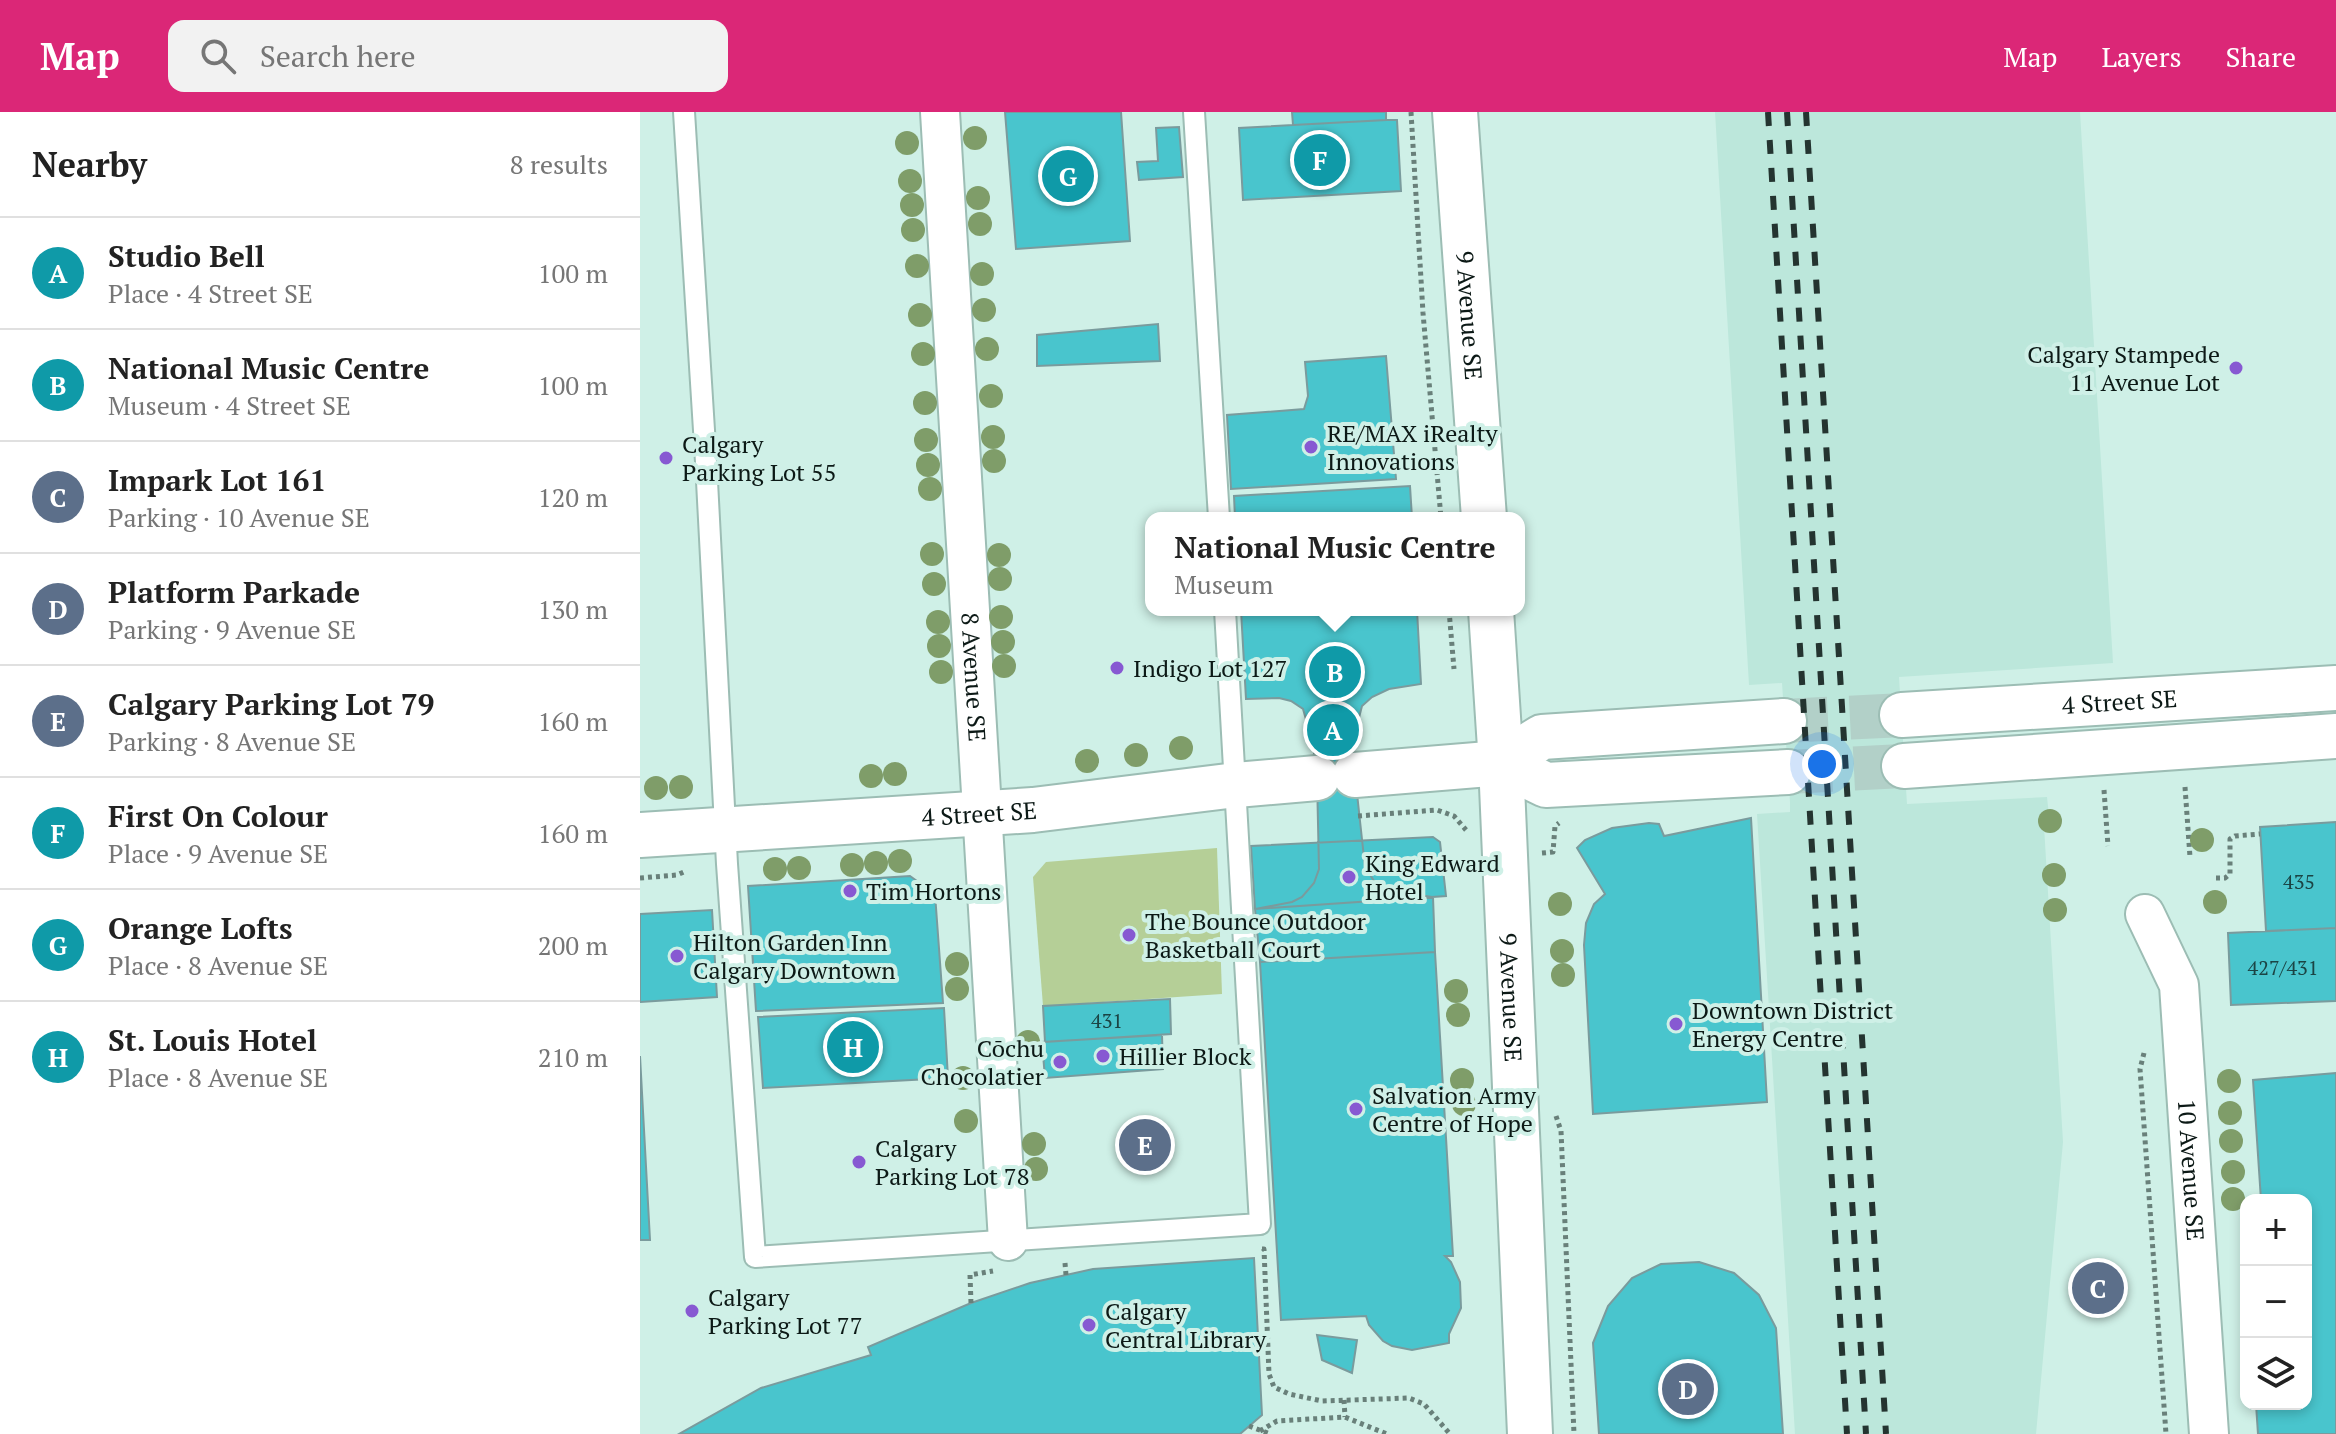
<!DOCTYPE html>
<meta charset="utf-8">
<style>
:root{--surface:#fff;--page:#f2f2f2;--text:#222;--muted:#767676;--line:#e0e0e0;--accent:#db2777}
body{margin:0;font-family:"PT Serif",serif;background:var(--page);color:var(--text)}
.controls{position:absolute;right:24px;bottom:24px;display:grid;overflow:hidden;border-radius:16px;box-shadow:0 4px 12px #0003}
.controls button{width:72px;height:72px;display:grid;place-items:center;padding:0;border:0;border-bottom:2px solid var(--line);background:var(--surface);color:var(--text);font:40px sans-serif}
.you{position:absolute;left:1182px;top:652px;width:28px;height:28px;margin:-20px;border:6px solid #fff;border-radius:50%;background:#1a73e8;box-shadow:0 0 0 12px #1a73e833}
.badge{display:grid;place-items:center;width:52px;height:52px;border-radius:50%;background:var(--accent);color:#fff;font-size:26px;font-weight:700}
.pin{position:absolute;translate:-50% -50%;border:4px solid #fff;box-shadow:0 2px 8px #0006}
.popup{position:absolute;left:505px;top:400px;width:380px;height:104px;box-sizing:border-box;display:grid;place-content:center;border-radius:16px;background:var(--surface);filter:drop-shadow(0 2px 6px #0005);font-size:26px;white-space:nowrap;color:var(--muted)}
.popup b{font-size:30px;color:var(--text)}
.popup::after{content:'';position:absolute;left:50%;top:100%;margin-left:-16px;border:16px solid transparent;border-top-color:var(--surface)}
.list{margin:0;padding:0;list-style:none}
h2{display:flex;justify-content:space-between;align-items:center;height:104px;margin:0;padding:0 32px;font-size:34px}
h2 small{font-size:26px;font-weight:400;color:var(--muted)}
.list li{display:grid;grid-template-columns:52px 1fr auto;gap:24px;align-items:center;box-sizing:border-box;height:112px;padding:0 32px;border-top:2px solid var(--line)}
.list b{display:block;font-size:30px;white-space:nowrap}
.list p{margin:0;font-size:26px;white-space:nowrap;color:var(--muted)}
.list em{font-size:26px;font-style:normal;color:var(--muted)}
.icon{flex:none;width:44px;height:44px;fill:none;stroke:currentColor;stroke-width:2;stroke-linecap:round;stroke-linejoin:round}
.map{position:relative;flex:none;width:1696px;height:1322px;overflow:hidden}
header{display:flex;align-items:center;gap:48px;box-sizing:border-box;height:112px;padding:0 40px;background:var(--accent);color:#fff}
header strong{font-size:38px}
nav{display:flex;gap:44px;margin-inline-start:auto;font-size:28px}
.search{width:560px;height:72px;background:var(--page);display:flex;align-items:center;gap:20px;box-sizing:border-box;padding:0 28px;border-radius:16px;color:var(--muted);font-size:30px}
main{display:flex}
aside{flex:1;background:var(--surface)}
.map>svg:first-child{display:block}
.built{fill:#bce7db}
.green{fill:#b5cf97}
.building{fill:#49c5cd;stroke:#7a9b9d;stroke-width:2}
.lines{fill:none;stroke-linecap:round;stroke-linejoin:round}
.secondary-tunnel{stroke:#b2d0c8;stroke-width:44;stroke-dasharray:44 22;stroke-linecap:butt}
.service-casing{stroke:#9cbdb4;stroke-width:24}
.minor-casing{stroke:#9cbdb4;stroke-width:42}
.secondary-casing{stroke:#9cbdb4;stroke-width:48}
.path{stroke:#69807a;stroke-width:5;stroke-dasharray:4 4;stroke-linecap:butt}
.service{stroke:#fff;stroke-width:20}
.minor{stroke:#fff;stroke-width:38}
.secondary{stroke:#fff;stroke-width:44}
.rail{stroke:#243430;stroke-width:6;stroke-dasharray:14 14;stroke-linecap:butt}
.tree{fill:#7f9d69}
.poi-dot{fill:#8759d2;stroke:#cff0e7;stroke-width:3}
.labels{text-anchor:middle;dominant-baseline:central;stroke-width:8;stroke-linejoin:round;paint-order:stroke}
.number-label{font-size:20px;fill:#1b4444}
.street-label{font-size:24px;fill:#0c1916;stroke:#cff0e7}
.poi-label{font-size:24px;fill:#0c1916;stroke:#cff0e7;text-anchor:start}
</style>
<header>
<strong>Map</strong>
<div class="search"><svg class="icon" aria-label="search" viewBox="0 0 24 24"><circle cx="10" cy="10" r="6"/><path d="M15 15l6 6"/></svg>Search here</div>
<nav><a>Map</a><a>Layers</a><a>Share</a></nav>
</header>
<main>
<aside>
<h2>Nearby<small>8 results</small></h2>
<ul class="list">
<li><span class="badge" style="background:#0f9aa8">A</span><div><b>Studio Bell</b><p>Place · 4 Street SE</p></div><em>100 m</em></li>
<li><span class="badge" style="background:#0f9aa8">B</span><div><b>National Music Centre</b><p>Museum · 4 Street SE</p></div><em>100 m</em></li>
<li><span class="badge" style="background:#5c6f8a">C</span><div><b>Impark Lot 161</b><p>Parking · 10 Avenue SE</p></div><em>120 m</em></li>
<li><span class="badge" style="background:#5c6f8a">D</span><div><b>Platform Parkade</b><p>Parking · 9 Avenue SE</p></div><em>130 m</em></li>
<li><span class="badge" style="background:#5c6f8a">E</span><div><b>Calgary Parking Lot 79</b><p>Parking · 8 Avenue SE</p></div><em>160 m</em></li>
<li><span class="badge" style="background:#0f9aa8">F</span><div><b>First On Colour</b><p>Place · 9 Avenue SE</p></div><em>160 m</em></li>
<li><span class="badge" style="background:#0f9aa8">G</span><div><b>Orange Lofts</b><p>Place · 8 Avenue SE</p></div><em>200 m</em></li>
<li><span class="badge" style="background:#0f9aa8">H</span><div><b>St. Louis Hotel</b><p>Place · 8 Avenue SE</p></div><em>210 m</em></li>
</ul>
</aside>
<div class="map">
<svg width="1696" height="1322" viewBox="0 0 1696 1322">
<rect width="100%" height="100%" fill="#cff0e7"/>
<path class="built" d="M 1075,0 L 1440,0 L 1473,551 L 1259,565 L 1267,692 L 1407,685 L 1410,713 L 1404,714 L 1423,1030 L 1396,1322 L 1155,1322 L 1117,702 L 1150,700 L 1150,690 L 1142,571 L 1109,573 Z"/>
<path class="green" d="M 577,736 L 582,882 L 403,894 L 393,765 L 406,750 Z"/>
<path class="building" d="M 365,0 L 481,0 L 490,129 L 376,137 Z
M 652,0 L 746,0 L 746,8 L 653,13 Z
M 746,8 L 757,8 L 761,79 L 603,88 L 599,16 Z
M 539,15 L 543,65 L 499,68 L 497,50 L 518,49 L 516,16 Z
M 518,212 L 520,249 L 397,254 L 397,223 Z
M 746,244 L 756,367 L 591,377 L 587,303 L 664,297 L 668,284 L 665,250 Z
M 770,374 L 772,406 L 595,406 L 594,384 Z
M 601,498 L 777,498 L 781,572 L 749,577 L 732,585 L 722,594 L 713,629 L 715,663 L 725,755 L 736,772 L 745,778 L 793,785 L 795,840 L 620,850 L 615,797 L 652,790 L 662,785 L 674,771 L 679,757 L 677,666 L 673,632 L 663,597 L 651,589 L 639,586 L 606,587 Z
M 1111,706 L 1127,990 L 953,1002 L 944,833 L 946,811 L 954,792 L 965,782 L 937,736 L 945,728 L 972,716 L 1009,711 L 1019,712 L 1024,724 Z
M 1696,710 L 1696,816 L 1626,819 L 1620,715 Z
M 793,725 L 800,730 L 806,784 L 615,797 L 611,734 Z
M 270,764 L 295,782 L 303,891 L 116,899 L 108,774 Z
M 72,798 L 77,885 L 0,890 L 0,802 Z
M 72,798 L 77,885 L 0,890 L 0,802 Z
M 1696,816 L 1696,889 L 1591,893 L 1588,821 Z
M 795,840 L 813,1144 L 805,1144 L 811,1150 L 820,1170 L 821,1196 L 809,1222 L 809,1231 L 772,1238 L 752,1234 L 743,1229 L 729,1213 L 726,1204 L 641,1208 L 620,850 Z
M 530,887 L 531,922 L 405,930 L 403,894 Z
M 304,896 L 308,966 L 123,976 L 118,905 Z
M 522,923 L 523,957 L 405,966 L 402,930 Z
M 0,944 L 10,1128 L 0,1128 Z
M 0,944 L 10,1128 L 0,1128 Z
M 1696,961 L 1696,1322 L 1618,1322 L 1616,1292 L 1666,1292 L 1666,1088 L 1621,1088 L 1613,968 Z
M 614,1146 L 622,1303 L 600,1322 L 39,1322 L 121,1276 L 231,1243 L 228,1235 L 331,1191 L 390,1171 L 453,1157 Z
M 1059,1150 L 1094,1161 L 1119,1183 L 1136,1216 L 1143,1322 L 959,1322 L 953,1231 L 968,1194 L 992,1166 L 1021,1152 Z
M 677,1223 L 717,1228 L 712,1261 L 682,1248 Z"/>
<g class="lines">
<path class="secondary-tunnel" d="M 1144,609 L 1262,603
M 1148,660 L 1264,654"/>
<defs>
<path id="service" d="M 44,0 L 66,350 L 87,752 L 115,1145 L 620,1112 L 585,498
M 554,0 L 579,406"/>
<g id="minor">
<path id="s1" d="M 300,0 L 368,1129"/>
<path id="s2" d="M 1505,802 L 1539,873 L 1569,1322"/>
</g>
<g id="secondary">
<path id="s3" d="M 815,0 L 844,406"/>
<path id="s4" d="M 851,498 L 861,651 L 890,1322"/>
<path id="s5" d="M 1262,603 L 1696,576"/>
<path d="M 861,651 L 906,673 L 1148,660"/>
<path d="M 1264,654 L 1696,624"/>
<path d="M 715,663 L 861,651 L 902,625 L 1144,609"/>
<path id="s6" d="M 0,723 L 393,698 L 596,673 L 677,666"/>
</g>
</defs>
<use href="#service" class="service-casing"/>
<use href="#minor" class="minor-casing"/>
<use href="#secondary" class="secondary-casing"/>
<path class="path" d="M 771,0 L 783,201 L 801,406
M 809,498 L 814,557
M 1545,675 L 1550,745
M 1464,678 L 1468,734
M 718,704 L 797,698 L 814,704 L 826,718
M 902,741 L 913,740 L 915,714 L 919,711
M 0,766 L 37,763 L 46,759
M 1576,766 L 1585,766 L 1590,762 L 1590,727 L 1595,724 L 1620,722
M 1504,941 L 1500,957 L 1526,1322
M 916,1004 L 921,1019 L 934,1322
M 622,1137 L 624,1137 L 629,1262 L 634,1275 L 649,1282 L 682,1289 L 769,1286 L 784,1292 L 810,1322
M 425,1151 L 426,1163
M 331,1191 L 330,1163 L 353,1159
M 704,1288 L 705,1305
M 609,1314 L 630,1322
M 620,1319 L 637,1309 L 705,1305 L 747,1322"/>
<use href="#service" class="service"/>
<use href="#minor" class="minor"/>
<use href="#secondary" class="secondary"/>
<path class="rail" d="M 1128,0 L 1207,1322
M 1147,0 L 1226,1322
M 1166,0 L 1246,1322"/>
</g>
<g class="tree">
<circle cx="335" cy="26" r="12"/>
<circle cx="267" cy="31" r="12"/>
<circle cx="270" cy="69" r="12"/>
<circle cx="338" cy="86" r="12"/>
<circle cx="272" cy="93" r="12"/>
<circle cx="340" cy="112" r="12"/>
<circle cx="273" cy="118" r="12"/>
<circle cx="277" cy="154" r="12"/>
<circle cx="342" cy="162" r="12"/>
<circle cx="344" cy="198" r="12"/>
<circle cx="280" cy="203" r="12"/>
<circle cx="347" cy="237" r="12"/>
<circle cx="283" cy="242" r="12"/>
<circle cx="351" cy="284" r="12"/>
<circle cx="285" cy="291" r="12"/>
<circle cx="353" cy="325" r="12"/>
<circle cx="286" cy="328" r="12"/>
<circle cx="354" cy="349" r="12"/>
<circle cx="288" cy="353" r="12"/>
<circle cx="290" cy="377" r="12"/>
<circle cx="292" cy="442" r="12"/>
<circle cx="359" cy="443" r="12"/>
<circle cx="360" cy="467" r="12"/>
<circle cx="294" cy="472" r="12"/>
<circle cx="361" cy="505" r="12"/>
<circle cx="298" cy="510" r="12"/>
<circle cx="363" cy="530" r="12"/>
<circle cx="299" cy="534" r="12"/>
<circle cx="364" cy="554" r="12"/>
<circle cx="301" cy="560" r="12"/>
<circle cx="541" cy="636" r="12"/>
<circle cx="496" cy="643" r="12"/>
<circle cx="447" cy="649" r="12"/>
<circle cx="255" cy="662" r="12"/>
<circle cx="231" cy="664" r="12"/>
<circle cx="41" cy="675" r="12"/>
<circle cx="16" cy="676" r="12"/>
<circle cx="1410" cy="709" r="12"/>
<circle cx="1562" cy="728" r="12"/>
<circle cx="260" cy="749" r="12"/>
<circle cx="236" cy="751" r="12"/>
<circle cx="212" cy="753" r="12"/>
<circle cx="159" cy="756" r="12"/>
<circle cx="135" cy="757" r="12"/>
<circle cx="1414" cy="763" r="12"/>
<circle cx="1575" cy="790" r="12"/>
<circle cx="920" cy="792" r="12"/>
<circle cx="1415" cy="798" r="12"/>
<circle cx="922" cy="839" r="12"/>
<circle cx="317" cy="852" r="12"/>
<circle cx="923" cy="863" r="12"/>
<circle cx="317" cy="877" r="12"/>
<circle cx="816" cy="879" r="12"/>
<circle cx="818" cy="903" r="12"/>
<circle cx="388" cy="930" r="12"/>
<circle cx="323" cy="966" r="12"/>
<circle cx="822" cy="968" r="12"/>
<circle cx="1589" cy="969" r="12"/>
<circle cx="824" cy="992" r="12"/>
<circle cx="1590" cy="1001" r="12"/>
<circle cx="326" cy="1009" r="12"/>
<circle cx="1591" cy="1029" r="12"/>
<circle cx="394" cy="1032" r="12"/>
<circle cx="396" cy="1057" r="12"/>
<circle cx="1593" cy="1060" r="12"/>
<circle cx="1593" cy="1087" r="12"/>
</g>
<g class="poi-dot">
<circle cx="1596" cy="256" r="8"/>
<circle cx="671" cy="335" r="8"/>
<circle cx="26" cy="346" r="8"/>
<circle cx="477" cy="556" r="8"/>
<circle cx="709" cy="765" r="8"/>
<circle cx="210" cy="779" r="8"/>
<circle cx="489" cy="823" r="8"/>
<circle cx="37" cy="844" r="8"/>
<circle cx="1036" cy="912" r="8"/>
<circle cx="463" cy="944" r="8"/>
<circle cx="420" cy="950" r="8"/>
<circle cx="716" cy="997" r="8"/>
<circle cx="219" cy="1050" r="8"/>
<circle cx="52" cy="1199" r="8"/>
<circle cx="449" cy="1213" r="8"/>
</g>
<g class="labels">
<g class="number-label">
<text x="1659" y="769">435</text>
<text x="1643" y="855">427/431</text>
<text x="467" y="908">431</text>
</g>
<g class="street-label">
<text stroke="none"><textPath href="#s3" startOffset="204">9 Avenue SE</textPath></text>
<text stroke="none"><textPath href="#s1" startOffset="566">8 Avenue SE</textPath></text>
<text stroke="none"><textPath href="#s5" startOffset="218">4 Street SE</textPath></text>
<text stroke="none"><textPath href="#s6" startOffset="340">4 Street SE</textPath></text>
<text stroke="none"><textPath href="#s4" startOffset="388">9 Avenue SE</textPath></text>
<text stroke="none"><textPath href="#s2" startOffset="264">10 Avenue SE</textPath></text>
</g>
<g class="poi-label">
<text x="1580" y="242" text-anchor="end">Calgary Stampede<tspan x="1580" dy="28">11 Avenue Lot</tspan></text>
<text x="687" y="321">RE/MAX iRealty<tspan x="687" dy="28">Innovations</tspan></text>
<text x="42" y="332">Calgary<tspan x="42" dy="28">Parking Lot 55</tspan></text>
<text x="493" y="556">Indigo Lot 127</text>
<text x="725" y="751">King Edward<tspan x="725" dy="28">Hotel</tspan></text>
<text x="226" y="779">Tim Hortons</text>
<text x="505" y="809">The Bounce Outdoor<tspan x="505" dy="28">Basketball Court</tspan></text>
<text x="53" y="830">Hilton Garden Inn<tspan x="53" dy="28">Calgary Downtown</tspan></text>
<text x="1052" y="898">Downtown District<tspan x="1052" dy="28">Energy Centre</tspan></text>
<text x="404" y="936" text-anchor="end">Cōchu<tspan x="404" dy="28">Chocolatier</tspan></text>
<text x="479" y="944">Hillier Block</text>
<text x="732" y="983">Salvation Army<tspan x="732" dy="28">Centre of Hope</tspan></text>
<text x="235" y="1036">Calgary<tspan x="235" dy="28">Parking Lot 78</tspan></text>
<text x="68" y="1185">Calgary<tspan x="68" dy="28">Parking Lot 77</tspan></text>
<text x="465" y="1199">Calgary<tspan x="465" dy="28">Central Library</tspan></text>
</g>
</g>
</svg>
<div class="controls">
<button>+</button>
<button>−</button>
<button><svg class="icon" aria-label="layers" viewBox="0 0 24 24"><path d="M12 4l9 5-9 5-9-5zM3 14l9 5 9-5"/></svg></button>
</div>
<div class="you"></div>
<div class="pin badge" style="left:693px;top:618px;background:#0f9aa8">A</div>
<div class="pin badge" style="left:695px;top:560px;background:#0f9aa8">B</div>
<div class="popup"><b>National Music Centre</b>Museum</div>
<div class="pin badge" style="left:1458px;top:1176px;background:#5c6f8a">C</div>
<div class="pin badge" style="left:1048px;top:1277px;background:#5c6f8a">D</div>
<div class="pin badge" style="left:505px;top:1033px;background:#5c6f8a">E</div>
<div class="pin badge" style="left:680px;top:48px;background:#0f9aa8">F</div>
<div class="pin badge" style="left:428px;top:64px;background:#0f9aa8">G</div>
<div class="pin badge" style="left:213px;top:935px;background:#0f9aa8">H</div>
</div>
</main>
